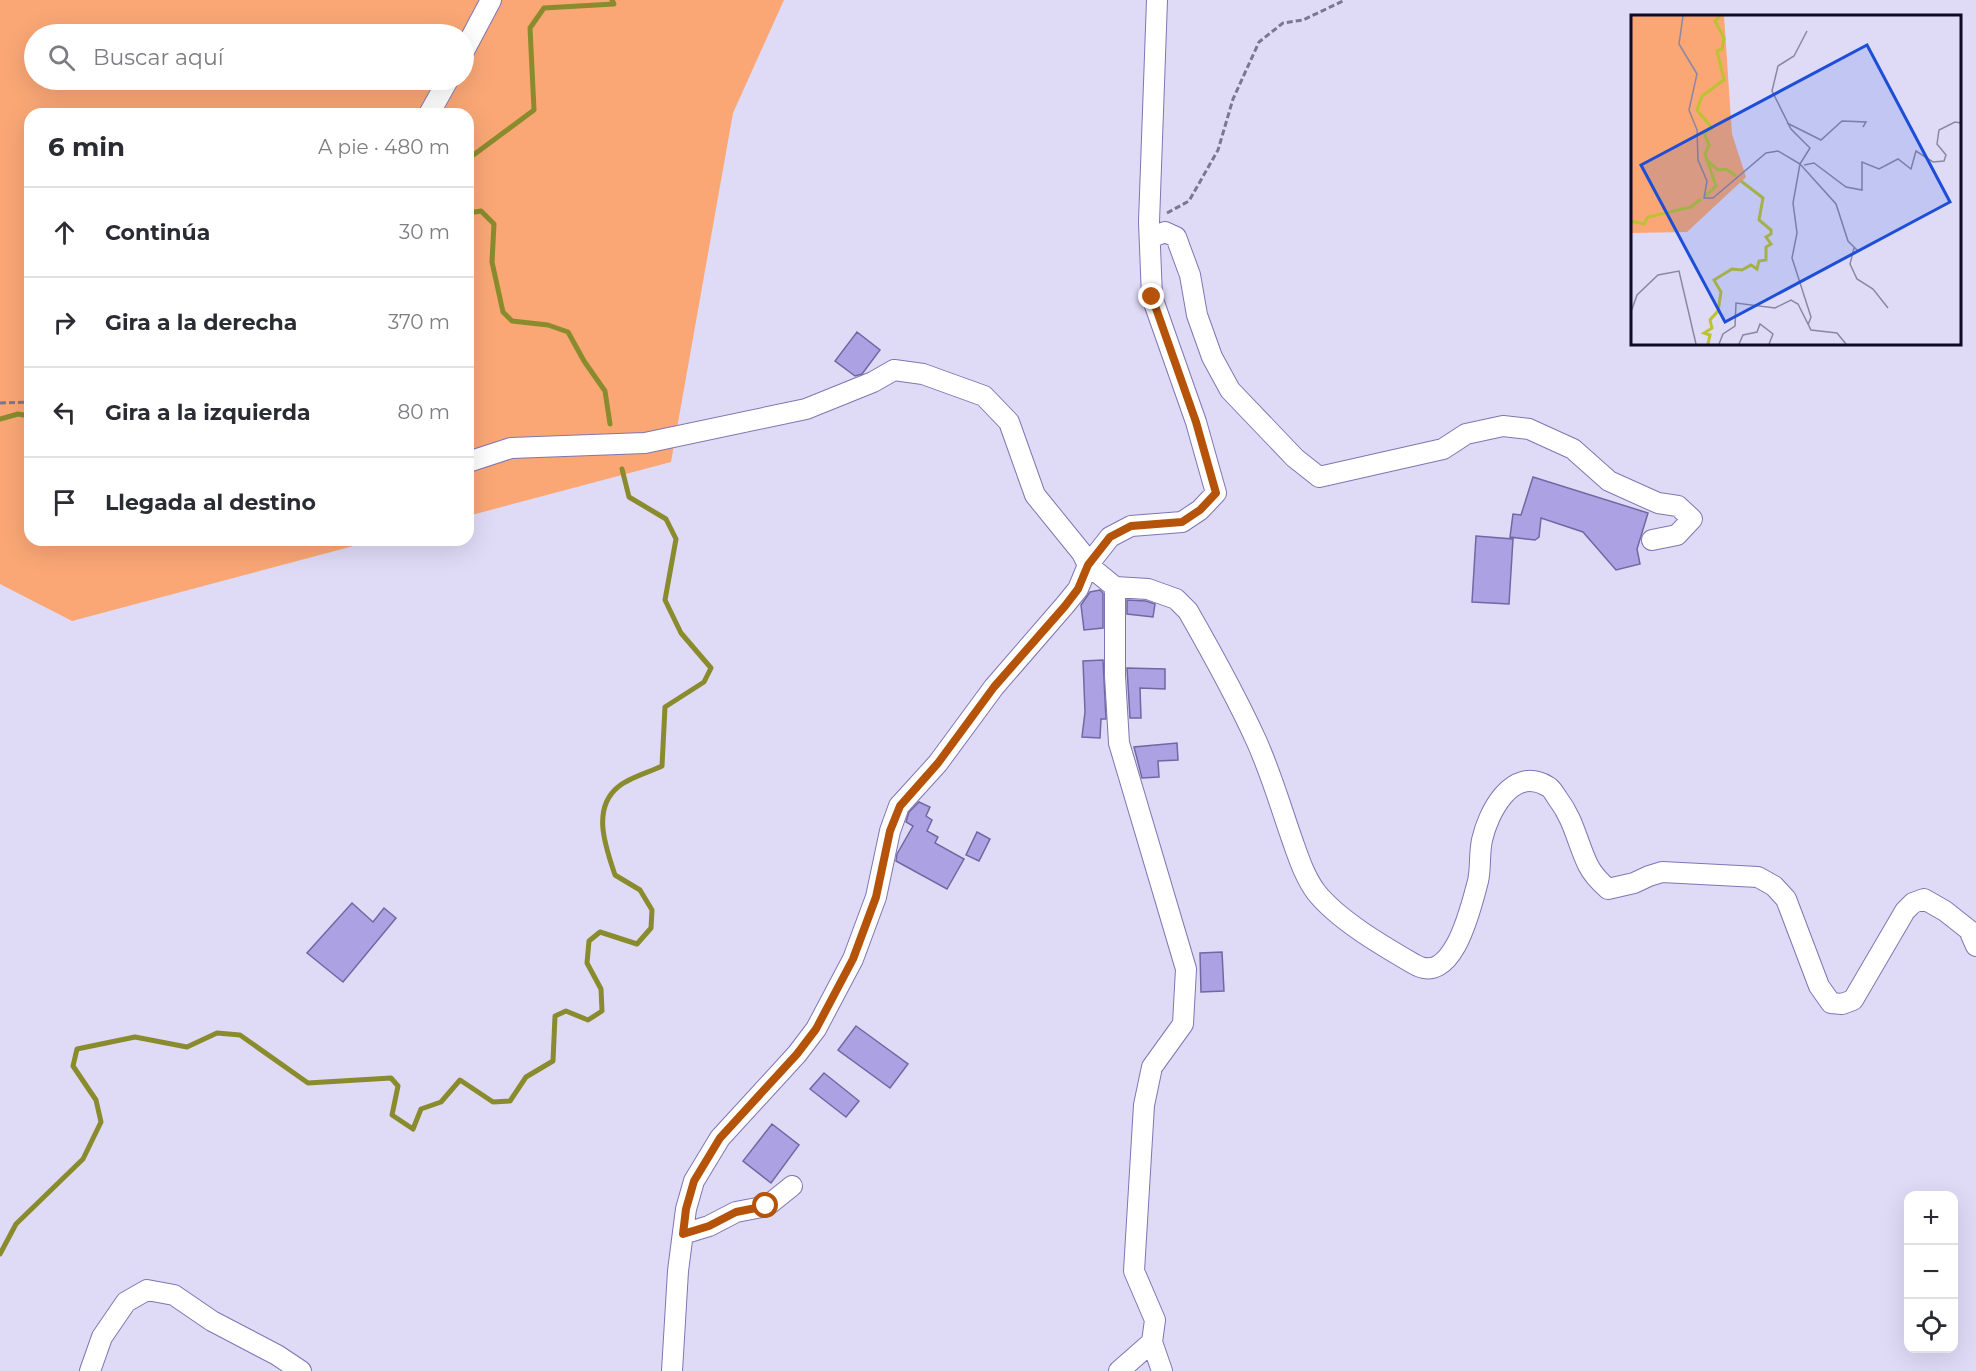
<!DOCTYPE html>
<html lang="es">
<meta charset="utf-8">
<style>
:root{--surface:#fff;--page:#f2f2f3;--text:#2b2b33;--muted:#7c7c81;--line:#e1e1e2}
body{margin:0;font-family:Montserrat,sans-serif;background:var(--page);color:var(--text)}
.controls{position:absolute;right:18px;bottom:18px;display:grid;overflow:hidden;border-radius:12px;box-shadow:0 6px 24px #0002}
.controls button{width:54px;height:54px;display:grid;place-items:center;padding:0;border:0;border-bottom:2px solid var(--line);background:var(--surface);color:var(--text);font:30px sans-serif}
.stop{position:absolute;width:18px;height:18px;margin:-14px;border:4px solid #b45309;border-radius:50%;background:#fff}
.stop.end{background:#b45309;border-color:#fff;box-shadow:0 2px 6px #0008}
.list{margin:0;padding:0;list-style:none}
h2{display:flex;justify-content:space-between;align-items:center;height:78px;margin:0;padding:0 24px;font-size:26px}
h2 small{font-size:20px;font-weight:400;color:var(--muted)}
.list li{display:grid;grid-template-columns:39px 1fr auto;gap:18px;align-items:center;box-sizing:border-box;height:90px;padding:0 24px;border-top:2px solid var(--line)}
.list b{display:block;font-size:22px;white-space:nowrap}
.list em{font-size:20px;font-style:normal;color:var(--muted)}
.icon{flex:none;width:33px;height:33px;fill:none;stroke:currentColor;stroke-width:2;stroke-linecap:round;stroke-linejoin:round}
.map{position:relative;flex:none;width:1976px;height:1371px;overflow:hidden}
.search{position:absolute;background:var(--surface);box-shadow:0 6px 24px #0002;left:24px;top:24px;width:450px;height:66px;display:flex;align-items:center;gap:15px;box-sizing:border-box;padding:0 21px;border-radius:33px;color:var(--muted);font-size:22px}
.panel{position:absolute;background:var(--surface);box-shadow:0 6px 24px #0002;left:24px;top:108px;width:450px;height:438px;border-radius:18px}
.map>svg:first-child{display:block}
.green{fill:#faa775;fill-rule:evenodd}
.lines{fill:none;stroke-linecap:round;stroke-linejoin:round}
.stream{stroke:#898b2d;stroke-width:5}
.building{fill:#aca2e3;stroke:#7267a3;stroke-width:1.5}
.minor-casing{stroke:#8075b3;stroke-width:22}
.path{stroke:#7b7790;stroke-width:3;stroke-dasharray:6 3;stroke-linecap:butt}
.minor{stroke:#fff;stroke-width:20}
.route{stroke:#b45309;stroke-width:8}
.inset-river{fill:none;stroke:#bdc232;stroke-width:3}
.inset-road{fill:none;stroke:#8c87a1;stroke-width:1.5}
.view{fill:#1d4ed8;fill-opacity:0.15;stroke:#1d4ed8;stroke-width:3}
.inset-edge{fill:none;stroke:#0f0a21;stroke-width:3}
</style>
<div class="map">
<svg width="1976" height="1371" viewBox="0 0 1976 1371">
<rect width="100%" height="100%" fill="#dfdbf7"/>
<path class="green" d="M 0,0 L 784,0 L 733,113 L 671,462 L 468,516 L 468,114 L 30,114 L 30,540 L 376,540 L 72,621 L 0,584 ZM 34,34 L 464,34 L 464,80 L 34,80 Z"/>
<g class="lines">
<path class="stream" d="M 468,167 L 472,156 L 534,110 L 530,28 L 544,8 L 614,4 L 612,0
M 468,213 L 481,211 L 494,224 L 492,262 L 503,312 L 512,321 L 548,325 L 568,332 L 584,361 L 605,391 L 610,424
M 0,419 L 18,414 L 30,416
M 0,1254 L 16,1224 L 83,1159 L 101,1122 L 96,1100 L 73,1066 L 77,1049 L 135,1037 L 187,1047 L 217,1033 L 240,1035 L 308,1083 L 391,1078 L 398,1086 L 392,1115 L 413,1129 L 421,1109 L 441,1102 L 460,1080 L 493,1102 L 510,1101 L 526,1077 L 553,1061 L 555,1016 L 566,1011 L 588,1020 L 602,1011 L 601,989 L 587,963 L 589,941 L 600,932 L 637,944 L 651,928 L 652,910 L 640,890 L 615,875 C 606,848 591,809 618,787 C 628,778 650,772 662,766 L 665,707 L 704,682 L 711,668 L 681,633 L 665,600 L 676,539 L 666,519 L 629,497 L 622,469"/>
</g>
<path class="building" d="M 857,332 L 880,350 L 862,374 L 855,376 L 835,361 Z
M 1533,477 L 1648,513 L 1637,549 L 1640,564 L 1616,570 L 1583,532 L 1541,518 L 1539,537 L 1535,540 L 1510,537 L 1513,514 L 1521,515 Z
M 1476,536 L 1513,539 L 1509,604 L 1472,602 Z
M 1100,590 L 1103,593 L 1103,628 L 1084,630 L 1081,605 L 1090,592 Z
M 1127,600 L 1146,601 L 1155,604 L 1153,617 L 1127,614 Z
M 1103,660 L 1106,719 L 1101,719 L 1100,738 L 1082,737 L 1085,712 L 1083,661 Z
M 1127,668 L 1165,669 L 1165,689 L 1140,688 L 1141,718 L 1130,718 Z
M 1177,743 L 1178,760 L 1158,761 L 1159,777 L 1142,778 L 1134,747 Z
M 919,802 L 930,807 L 926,816 L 932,820 L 927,831 L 938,837 L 935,843 L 964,859 L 947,889 L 896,861 L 897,854 L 913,826 L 906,822 L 909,812 Z
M 977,832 L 990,839 L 979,861 L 966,855 Z
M 352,903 L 373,922 L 384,908 L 396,918 L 343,982 L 307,953 Z
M 1222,952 L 1224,991 L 1201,992 L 1200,953 Z
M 856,1026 L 908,1064 L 890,1088 L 838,1050 Z
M 824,1073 L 859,1101 L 846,1117 L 810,1089 Z
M 772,1124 L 799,1145 L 771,1183 L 743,1161 Z"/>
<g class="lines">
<defs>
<path id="minor" d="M 1157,0 L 1149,222 L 1152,297 L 1196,422 L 1216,493 L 1200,510 L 1182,522 L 1131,526 L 1110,537 L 1088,565 L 1115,587 L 1148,589 L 1176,599 L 1188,611 C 1212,653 1236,696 1256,740 C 1271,773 1281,808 1293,842 C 1299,859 1305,877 1316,892 C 1338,920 1383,946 1414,964 C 1453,988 1471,907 1478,881 C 1481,868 1479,854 1482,840 C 1488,813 1512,765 1547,786 C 1552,788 1555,795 1558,799 C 1574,820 1577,842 1588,865 C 1593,875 1600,882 1608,889 L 1634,883 L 1649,876 L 1662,872 L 1758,877 L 1774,886 L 1786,899 L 1819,986 L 1831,1003 L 1842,1004 L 1853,1000 L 1905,911 L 1913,903 L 1924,899 L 1945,911 L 1969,930 L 1976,946
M 464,51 L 491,0
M 429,114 L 448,80
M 1150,238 L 1165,232 L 1176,237 L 1190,275 L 1197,315 L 1212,357 L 1230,390 L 1295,458 L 1319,477 L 1443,449 L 1466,434 L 1503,426 L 1529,429 L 1573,449 L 1609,481 L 1658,503 L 1678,506 L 1692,519 L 1677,535 L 1652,540
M 468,462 L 511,448 L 645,443 L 806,409 L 873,382 L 894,370 L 923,374 L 984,396 L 1009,422 L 1035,495 L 1082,553 L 1088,565 L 1078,589 L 1065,605 L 994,687 L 938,763 L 899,806 L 890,831 L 876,897 L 853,959 L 816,1029 L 797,1054 L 720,1138 L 694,1181 L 686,1209 L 678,1271 L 672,1371
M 1115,587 L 1115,676 L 1119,743 L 1186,969 L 1183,1024 L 1152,1067 L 1144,1105 L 1134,1271 L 1155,1320 L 1152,1342 L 1162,1371
M 683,1234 L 709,1226 L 736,1212 L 767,1206 L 792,1186
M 90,1371 L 102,1337 L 126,1302 L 147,1290 L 174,1295 L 212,1321 L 277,1355 L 301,1371
M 1119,1371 L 1152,1342"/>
</defs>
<use href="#minor" class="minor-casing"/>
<path class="path" d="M 1167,213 L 1189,201 L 1218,150 L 1233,99 L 1259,42 L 1283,23 L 1303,20 L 1345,0
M 0,403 L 30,402"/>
<use href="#minor" class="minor"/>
</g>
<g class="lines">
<path class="route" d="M 766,1206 L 736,1212 L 709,1226 L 683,1234 L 686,1209 L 694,1181 L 720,1138 L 797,1054 L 816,1029 L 853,959 L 876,897 L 890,831 L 900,806 L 938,763 L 994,687 L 1065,606 L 1078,589 L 1088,565 L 1110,537 L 1131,526 L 1182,522 L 1200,510 L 1216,493 L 1196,422 L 1152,297"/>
</g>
<g transform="translate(1631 15)">
<rect width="330" height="330" fill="#dfdbf7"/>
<path d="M 0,1 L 93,1 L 101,119 L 115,162 L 56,217 L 0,218 Z" fill="#faa775"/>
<path class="inset-river" d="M 77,146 L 87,155 L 95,154 L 105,161M 74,181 L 85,171 L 74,139 L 78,130 L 73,118 L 81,113 L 66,95 L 71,81 L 93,65 L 86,36 L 91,34 L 93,23 L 84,6 L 89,1M 0,206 L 13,209 L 17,202 L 60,192 L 70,184M 77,329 L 79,320 L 73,318 L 81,313 L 79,305 L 87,296 L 90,277 L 83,265 L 101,254 L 111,255 L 120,250 L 126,254 L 128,246 L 135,245 L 135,232 L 140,229 L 135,222 L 140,219 L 140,215 L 128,205 L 132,183 L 110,166"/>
<path class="inset-road" d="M 52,1 L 48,29 L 66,59 L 58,95 L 66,115 L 67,145 L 76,166 L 73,183 L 82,183 L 135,138 L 147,136 L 169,149 L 162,188 L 166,218 L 161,243 L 180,302 L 177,310M 176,16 L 163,41 L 147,51 L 141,76 L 160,114 L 179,133 L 169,149 L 205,189 L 217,226 L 227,236M 156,108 L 190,125 L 211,106 L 235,107 L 232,112M 173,150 L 183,148 L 215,172 L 231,175 L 231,147 L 248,154 L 267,144 L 280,154 L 285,136 L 302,147 L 313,146 L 315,140 L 306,129 L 308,115 L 324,107 L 330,108M 223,233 L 219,249 L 226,264 L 242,274 L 257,293M 0,297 L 6,280 L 27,260 L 48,256 L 65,329M 88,329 L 92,319 L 104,311 L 105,288 L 144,293 L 160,285 L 167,289 L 180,315 L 206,318 L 215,329M 108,329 L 112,320 L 126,317 L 129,309 L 142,319 L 138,329"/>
<path class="view" d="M 236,30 L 319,187 L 94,307 L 10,150 Z"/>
<rect width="330" height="330" class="inset-edge"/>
</g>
</svg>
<div class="controls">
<button>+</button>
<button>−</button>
<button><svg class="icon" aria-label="locate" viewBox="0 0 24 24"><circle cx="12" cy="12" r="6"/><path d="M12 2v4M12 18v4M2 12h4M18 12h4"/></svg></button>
</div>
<div class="stop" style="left:766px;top:1206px"></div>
<div class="stop end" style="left:1152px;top:297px"></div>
<div class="search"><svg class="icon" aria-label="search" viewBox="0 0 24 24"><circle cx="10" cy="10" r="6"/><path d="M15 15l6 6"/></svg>Buscar aquí</div>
<section class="panel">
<h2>6 min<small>A pie · 480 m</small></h2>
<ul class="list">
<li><svg class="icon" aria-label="ahead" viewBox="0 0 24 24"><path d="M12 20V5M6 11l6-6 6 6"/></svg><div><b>Continúa</b></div><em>30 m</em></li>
<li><svg class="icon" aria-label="right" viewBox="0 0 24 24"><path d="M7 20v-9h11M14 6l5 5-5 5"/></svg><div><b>Gira a la derecha</b></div><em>370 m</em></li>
<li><svg class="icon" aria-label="left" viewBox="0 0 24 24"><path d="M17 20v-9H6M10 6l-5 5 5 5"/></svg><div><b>Gira a la izquierda</b></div><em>80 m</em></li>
<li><svg class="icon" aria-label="arrive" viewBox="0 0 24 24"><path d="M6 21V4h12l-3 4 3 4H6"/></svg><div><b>Llegada al destino</b></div></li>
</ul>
</section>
</div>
